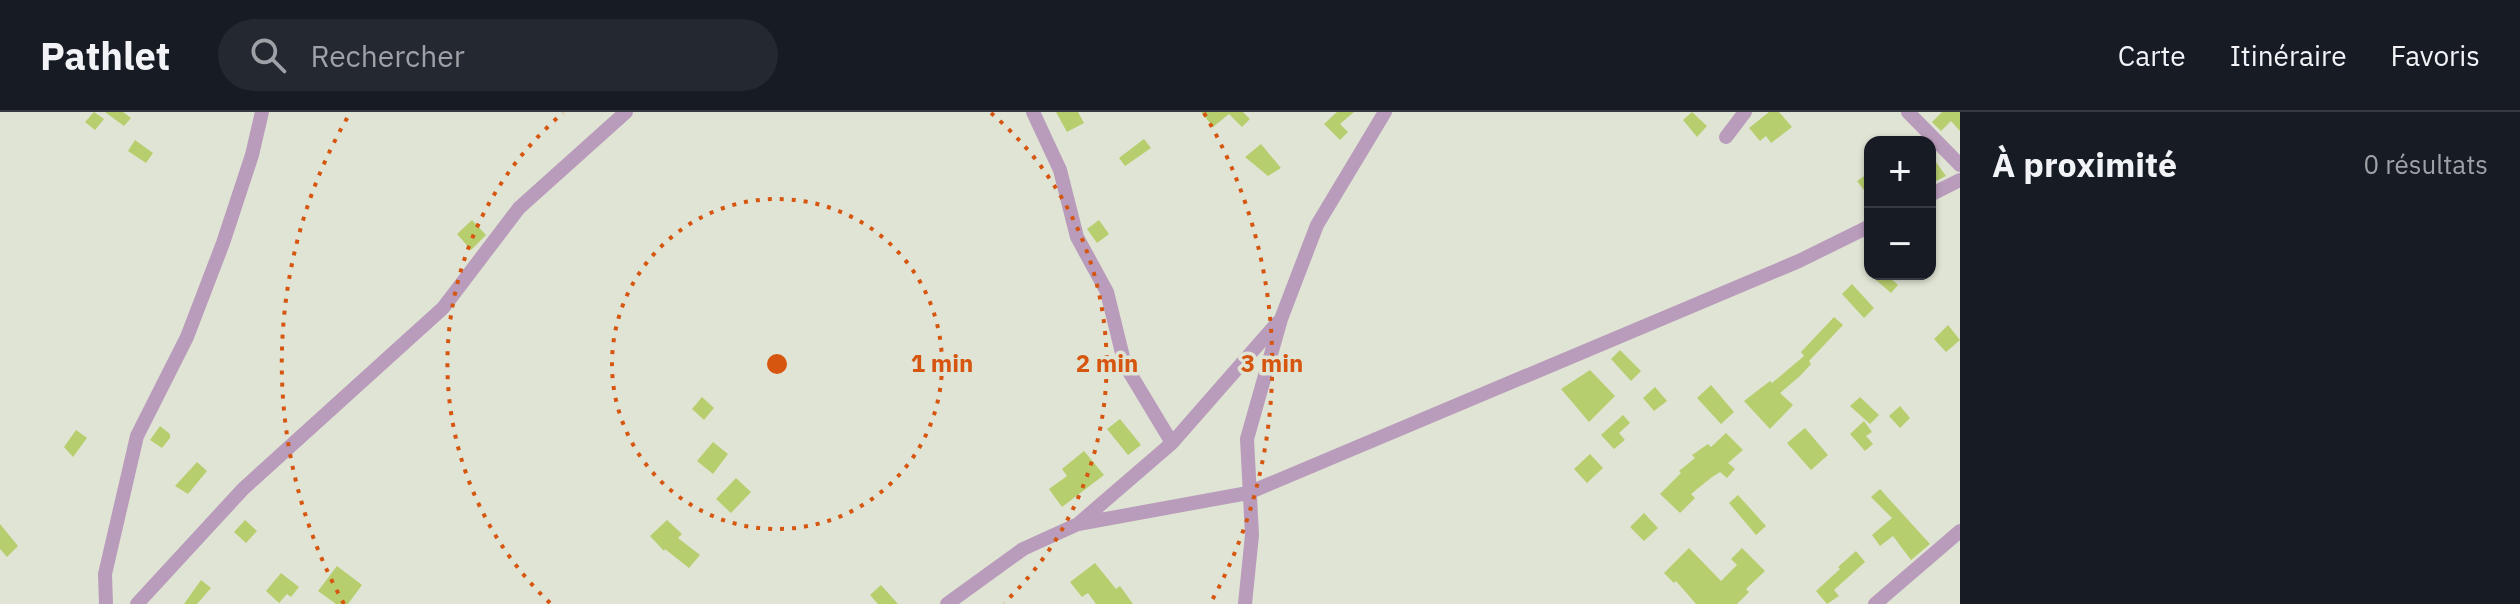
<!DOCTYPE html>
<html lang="fr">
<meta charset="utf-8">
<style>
:root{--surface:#171b24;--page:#242831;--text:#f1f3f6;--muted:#9ea1a6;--line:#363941}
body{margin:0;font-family:"IBM Plex Sans",sans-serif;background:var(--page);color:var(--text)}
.controls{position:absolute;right:24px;top:24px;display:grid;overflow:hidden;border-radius:16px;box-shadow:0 2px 6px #0004}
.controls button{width:72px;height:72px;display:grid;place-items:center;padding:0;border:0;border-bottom:2px solid var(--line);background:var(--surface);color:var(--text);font:40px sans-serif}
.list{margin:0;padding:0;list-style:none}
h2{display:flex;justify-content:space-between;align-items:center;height:104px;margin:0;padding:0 32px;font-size:34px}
h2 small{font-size:26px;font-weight:400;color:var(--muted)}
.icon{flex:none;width:44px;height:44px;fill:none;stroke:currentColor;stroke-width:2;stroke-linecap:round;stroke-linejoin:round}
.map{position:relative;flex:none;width:1960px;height:492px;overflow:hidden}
header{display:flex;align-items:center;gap:48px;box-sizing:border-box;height:112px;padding:0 40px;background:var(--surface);border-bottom:2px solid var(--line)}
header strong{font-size:38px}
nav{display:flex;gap:44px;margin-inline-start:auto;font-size:28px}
.search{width:560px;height:72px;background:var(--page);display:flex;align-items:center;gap:20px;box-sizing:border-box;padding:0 28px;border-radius:44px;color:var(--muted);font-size:30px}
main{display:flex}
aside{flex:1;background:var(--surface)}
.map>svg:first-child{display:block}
.building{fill:#b7ce6e}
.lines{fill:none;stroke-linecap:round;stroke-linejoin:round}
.minor{stroke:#b99cbb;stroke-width:14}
.ring{fill:none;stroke:#d65610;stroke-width:4;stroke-dasharray:4 8}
.centre{fill:#d65610;stroke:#e0e4d4;stroke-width:4}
.ring-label{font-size:24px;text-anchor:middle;font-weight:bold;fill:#d65610;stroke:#e0e4d4;stroke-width:7;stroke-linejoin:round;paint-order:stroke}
</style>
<header>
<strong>Pathlet</strong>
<div class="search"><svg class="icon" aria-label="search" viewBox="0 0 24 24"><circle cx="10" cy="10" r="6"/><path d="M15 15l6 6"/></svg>Rechercher</div>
<nav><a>Carte</a><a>Itinéraire</a><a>Favoris</a></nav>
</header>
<main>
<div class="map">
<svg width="1960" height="492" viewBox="0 0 1960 492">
<rect width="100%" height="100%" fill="#e0e4d4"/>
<path class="building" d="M 94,0 L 104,7 L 95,18 L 85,10 Z
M 105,0 L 123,0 L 131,6 L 124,14 Z
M 1056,0 L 1078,0 L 1084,11 L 1067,20 Z
M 1201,0 L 1243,0 L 1250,7 L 1242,15 L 1229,2 L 1213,15 Z
M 1337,0 L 1354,0 L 1340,12 L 1348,20 L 1340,28 L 1324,12 Z
M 1692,0 L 1707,14 L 1697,25 L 1683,8 Z
M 1769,0 L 1779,0 L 1792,15 L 1771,31 L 1766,24 L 1760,29 L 1749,16 Z
M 1942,0 L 1960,0 L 1960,19 L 1951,9 L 1941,19 L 1932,10 Z
M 1144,27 L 1151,36 L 1125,54 L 1119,46 Z
M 135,28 L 153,41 L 146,51 L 128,39 Z
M 1261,32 L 1281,56 L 1268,64 L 1245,45 Z
M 1930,42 L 1946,64 L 1930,72 Z
M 1870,60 L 1870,86 L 1857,69 Z
M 472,108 L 486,123 L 471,138 L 457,122 Z
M 1099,108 L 1109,122 L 1097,131 L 1087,117 Z
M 1869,162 L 1886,162 L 1898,173 L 1891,181 Z
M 1852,172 L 1874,196 L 1864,206 L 1842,182 Z
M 1834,205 L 1843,213 L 1809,249 L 1811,252 L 1800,264 L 1780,281 L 1793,293 L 1770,317 L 1744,289 L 1770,269 L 1772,271 L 1804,244 L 1801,240 Z
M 1948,213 L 1960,228 L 1946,240 L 1934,227 Z
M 1620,238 L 1641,259 L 1631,269 L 1611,247 Z
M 1590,258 L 1615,284 L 1589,310 L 1561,277 Z
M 1711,273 L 1734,300 L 1721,312 L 1697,286 Z
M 1655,275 L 1667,289 L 1654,299 L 1643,286 Z
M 702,285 L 714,296 L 704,308 L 692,297 Z
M 1860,285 L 1879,303 L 1870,312 L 1850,294 Z
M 1900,294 L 1910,306 L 1900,316 L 1889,304 Z
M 1623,303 L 1630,311 L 1619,321 L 1625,328 L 1614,337 L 1601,323 Z
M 1120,307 L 1141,333 L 1128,343 L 1107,317 Z
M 1864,309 L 1872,320 L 1866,324 L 1873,332 L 1865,339 L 1850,322 Z
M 160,314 L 170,322 L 170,326 L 162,336 L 150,328 Z
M 1805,316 L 1828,343 L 1811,358 L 1787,331 Z
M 76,318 L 87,326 L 73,345 L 64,335 Z
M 1726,321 L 1743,338 L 1728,351 L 1735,357 L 1727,366 L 1720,360 L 1712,365 L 1691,382 L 1695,386 L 1680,401 L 1660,382 L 1681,361 L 1679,359 L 1695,346 L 1692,343 L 1708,332 L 1711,335 Z
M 713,330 L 728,342 L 713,362 L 697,349 Z
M 1084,339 L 1104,363 L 1062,395 L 1049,377 L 1067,364 L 1062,357 Z
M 1590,342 L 1603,356 L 1587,371 L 1574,357 Z
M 197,350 L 207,359 L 188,382 L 175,374 Z
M 736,366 L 751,380 L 731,401 L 716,387 Z
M 1880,377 L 1930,432 L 1911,448 L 1893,424 L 1880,434 L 1872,423 L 1892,406 L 1871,385 Z
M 1738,383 L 1766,414 L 1756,423 L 1729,391 Z
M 1644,401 L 1658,416 L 1644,429 L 1630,415 Z
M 245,408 L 257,419 L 246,431 L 234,420 Z
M 667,408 L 682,422 L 678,426 L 700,443 L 689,456 L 665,437 L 664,439 L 650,424 Z
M 0,412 L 18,434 L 7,445 L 0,437 Z
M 1689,436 L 1721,469 L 1737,453 L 1731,447 L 1742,436 L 1765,459 L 1746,477 L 1749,480 L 1737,492 L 1696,492 L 1676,469 L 1674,471 L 1664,461 Z
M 1856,439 L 1865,450 L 1834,478 L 1839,484 L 1827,492 L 1816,479 L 1840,457 L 1838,455 Z
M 1095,451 L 1116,477 L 1120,474 L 1133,492 L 1096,492 L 1088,481 L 1082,485 L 1070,470 Z
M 337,454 L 362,473 L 348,492 L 336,492 L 318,479 Z
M 281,461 L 299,475 L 291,485 L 287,482 L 279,491 L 266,479 Z
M 201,468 L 211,476 L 197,492 L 184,492 Z
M 881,473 L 898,492 L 878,492 L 870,483 Z"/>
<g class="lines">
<path class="minor" d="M 1033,0 L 1060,58 L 1077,125 L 1107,180 L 1125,253 L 1172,331
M 1908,0 L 1960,53
M 1726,25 L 1745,0
M 1930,83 L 1960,68
M 1078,412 L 1248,381 L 1799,149 L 1870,114
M 106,492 L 105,462 L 137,324 L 187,225 L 223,131 L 252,43 L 262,0
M 137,492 L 243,377 L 443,196 L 519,96 L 626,0
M 947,492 L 1023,437 L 1078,412 L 1172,331 L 1278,210
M 1245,492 L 1252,423 L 1247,327 L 1281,207 L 1317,113 L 1385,0
M 1875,492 L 1960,419"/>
</g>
<g class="ring">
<circle cx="777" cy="252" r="165"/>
<path d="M550 491A330 330 0 0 1 563 1M991 1A330 330 0 0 1 1004 491"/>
<path d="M344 492A495 495 0 0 1 350 1M1204 1A495 495 0 0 1 1210 492"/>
</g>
<circle cx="777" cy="252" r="12" class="centre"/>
<g class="ring-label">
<text x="942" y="260">1 min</text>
<text x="1107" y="260">2 min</text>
<text x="1272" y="260">3 min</text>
</g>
</svg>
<div class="controls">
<button>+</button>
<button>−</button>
</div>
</div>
<aside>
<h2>À proximité<small>0 résultats</small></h2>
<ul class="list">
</ul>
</aside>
</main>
